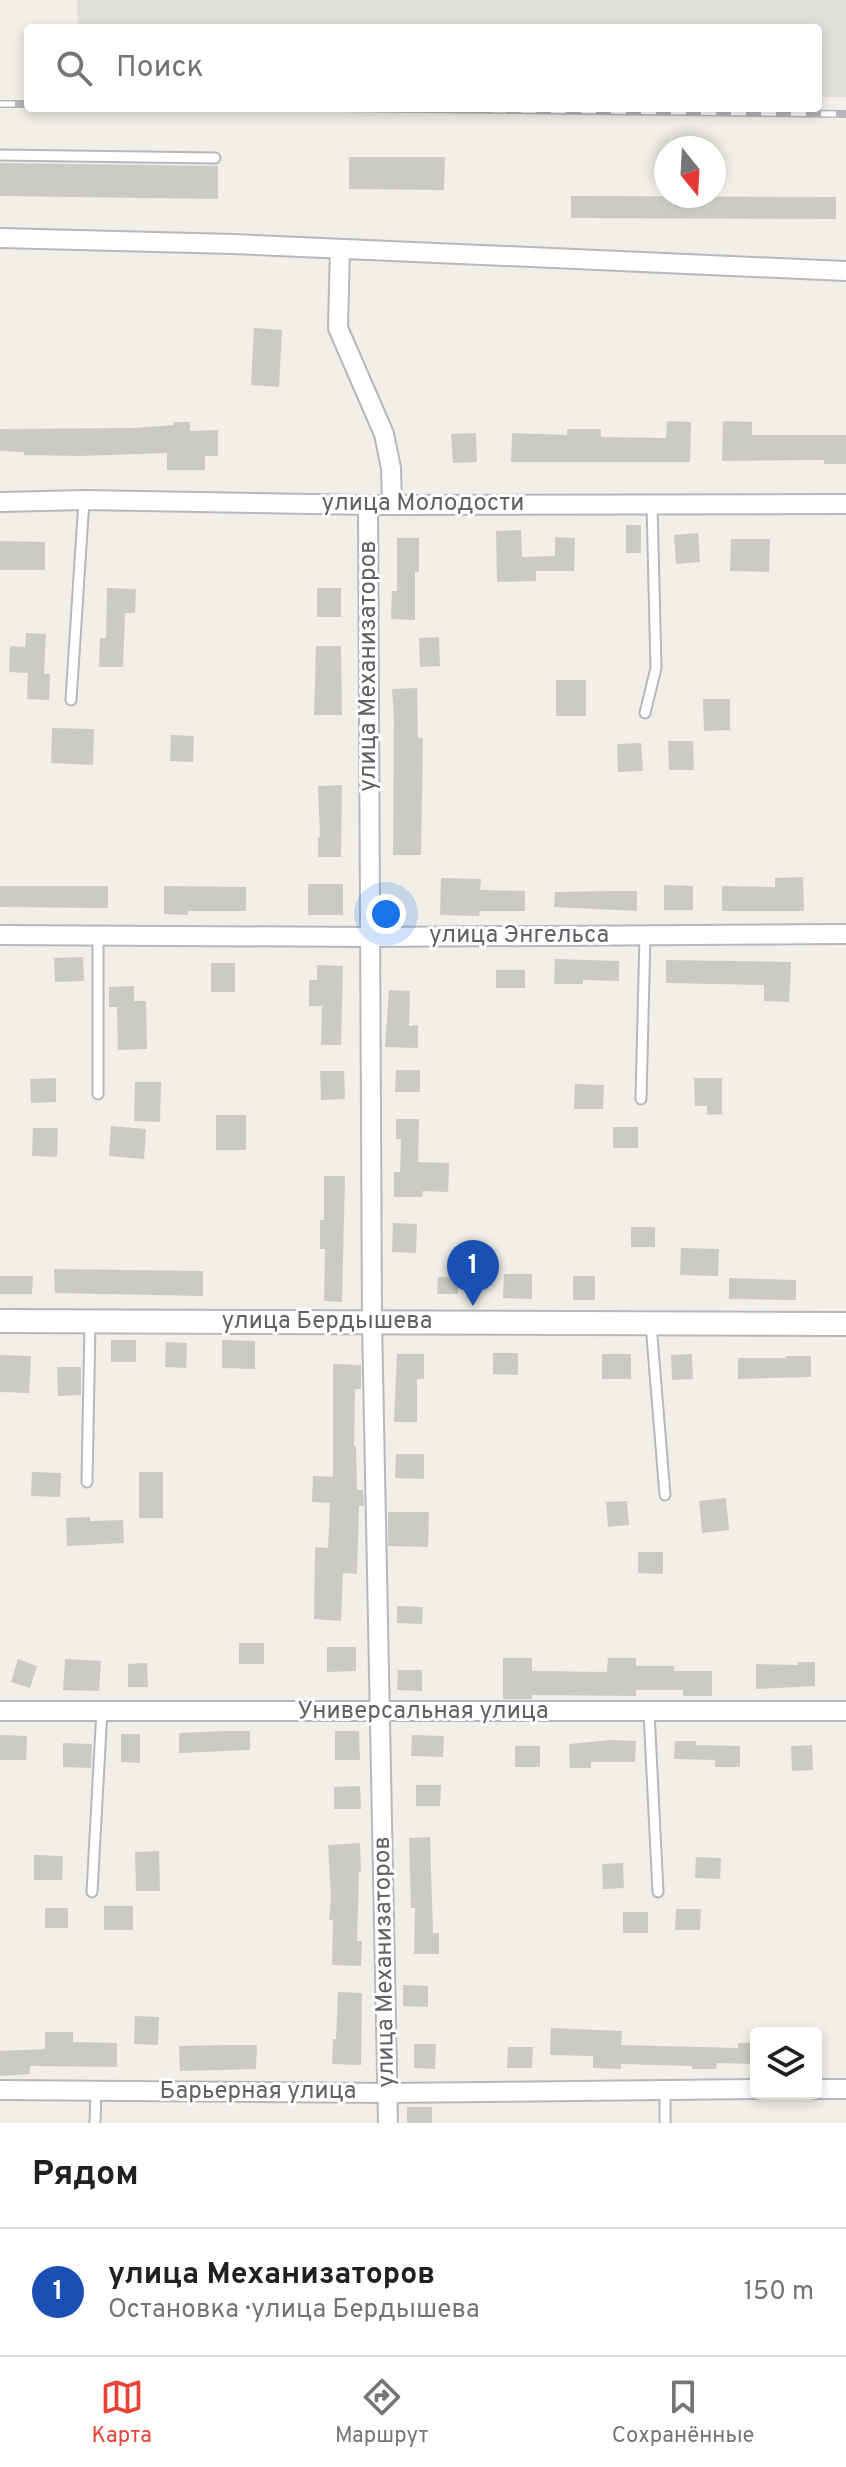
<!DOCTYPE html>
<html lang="ru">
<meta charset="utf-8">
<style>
:root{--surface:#fff;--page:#f2f2f2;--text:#202124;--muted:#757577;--line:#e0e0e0;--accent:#ea4335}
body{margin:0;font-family:Overpass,sans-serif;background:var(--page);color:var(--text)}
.controls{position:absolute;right:24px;bottom:24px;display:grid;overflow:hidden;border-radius:8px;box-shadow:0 4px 12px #0003}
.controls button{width:72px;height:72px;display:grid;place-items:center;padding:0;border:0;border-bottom:2px solid var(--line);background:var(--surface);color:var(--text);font:40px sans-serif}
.compass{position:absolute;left:654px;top:136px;width:72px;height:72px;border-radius:50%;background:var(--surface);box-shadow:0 4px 12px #0003;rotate:162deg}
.you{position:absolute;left:386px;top:914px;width:28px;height:28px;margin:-20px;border:6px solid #fff;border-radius:50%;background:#1a73e8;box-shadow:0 0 0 12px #1a73e833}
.badge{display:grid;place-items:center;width:52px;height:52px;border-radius:50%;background:var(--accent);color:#fff;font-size:26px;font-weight:700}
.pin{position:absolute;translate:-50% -66px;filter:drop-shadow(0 2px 4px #0008)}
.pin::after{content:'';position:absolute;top:42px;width:28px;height:24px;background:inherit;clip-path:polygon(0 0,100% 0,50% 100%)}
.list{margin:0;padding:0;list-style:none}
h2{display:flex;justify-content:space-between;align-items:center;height:104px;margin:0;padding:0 32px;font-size:34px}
h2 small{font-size:26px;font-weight:400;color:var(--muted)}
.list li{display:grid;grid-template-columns:52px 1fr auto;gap:24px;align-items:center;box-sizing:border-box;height:128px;padding:0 32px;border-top:2px solid var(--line)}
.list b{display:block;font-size:30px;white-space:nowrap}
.list p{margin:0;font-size:26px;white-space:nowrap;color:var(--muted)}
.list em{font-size:26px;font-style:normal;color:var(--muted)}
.icon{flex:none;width:44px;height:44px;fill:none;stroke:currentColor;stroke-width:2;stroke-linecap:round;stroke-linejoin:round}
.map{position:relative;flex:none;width:846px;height:2123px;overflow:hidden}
.search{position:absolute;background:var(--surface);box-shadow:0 4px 12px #0003;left:24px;right:24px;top:24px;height:88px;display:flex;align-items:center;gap:20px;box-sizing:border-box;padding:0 28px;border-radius:8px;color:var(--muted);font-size:30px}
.sheet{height:232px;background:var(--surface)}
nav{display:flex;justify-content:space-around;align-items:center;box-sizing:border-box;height:112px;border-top:2px solid var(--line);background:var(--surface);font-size:22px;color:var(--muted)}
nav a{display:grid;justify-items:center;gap:4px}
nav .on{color:var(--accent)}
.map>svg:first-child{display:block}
.industrial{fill:#e0deda}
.building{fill:#cccac5}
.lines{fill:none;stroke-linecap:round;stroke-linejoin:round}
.service-casing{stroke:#b5b8bc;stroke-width:13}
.minor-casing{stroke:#b5b8bc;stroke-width:22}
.tertiary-casing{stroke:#b5b8bc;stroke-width:26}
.service{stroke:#fff;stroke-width:9}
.minor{stroke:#fff;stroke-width:18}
.tertiary{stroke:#fff;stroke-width:22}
.rail-casing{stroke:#b6b7b8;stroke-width:8}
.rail{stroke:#fff;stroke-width:5;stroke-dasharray:15;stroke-linecap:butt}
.labels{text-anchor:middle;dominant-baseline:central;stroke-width:6;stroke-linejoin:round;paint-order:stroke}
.street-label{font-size:24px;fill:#5f6368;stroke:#fff}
</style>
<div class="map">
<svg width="846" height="2123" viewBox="0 0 846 2123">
<rect width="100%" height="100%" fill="#f1efe8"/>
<path class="industrial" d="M 77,0 L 846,0 L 846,97 L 818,97 L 818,28 L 78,28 Z"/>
<path class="building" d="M 349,157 L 445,157 L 444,190 L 349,189 Z
M 0,163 L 218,166 L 218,199 L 0,196 Z
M 571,196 L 836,197 L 836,219 L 571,218 Z
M 254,328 L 282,330 L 279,387 L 251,385 Z
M 667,421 L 691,422 L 690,462 L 511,462 L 512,433 L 567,435 L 567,429 L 601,429 L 601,437 L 666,438 Z
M 723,421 L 752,422 L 752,435 L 846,435 L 846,464 L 824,464 L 824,460 L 722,461 Z
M 174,422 L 190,422 L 190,431 L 218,430 L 218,456 L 205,456 L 205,470 L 167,470 L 167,453 L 79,456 L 24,455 L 24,452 L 0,451 L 0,429 L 135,428 L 174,425 Z
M 476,433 L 477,462 L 453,463 L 451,434 Z
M 626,525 L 641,525 L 641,553 L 626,553 Z
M 521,530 L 522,557 L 555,556 L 555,537 L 575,538 L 574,571 L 536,571 L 536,581 L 497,582 L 496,531 Z
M 698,533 L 700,562 L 676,564 L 674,535 Z
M 397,538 L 419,538 L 419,572 L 415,572 L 415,620 L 391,619 L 392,591 L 397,591 Z
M 731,539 L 770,539 L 769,572 L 730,571 Z
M 0,541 L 45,542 L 45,570 L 0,570 Z
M 107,588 L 136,589 L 135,613 L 125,613 L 123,667 L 99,667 L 100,638 L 106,638 Z
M 317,588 L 341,588 L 341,617 L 317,617 Z
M 26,633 L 46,634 L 44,674 L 50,674 L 49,700 L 27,699 L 28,673 L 9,672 L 10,646 L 25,647 Z
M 439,637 L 440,666 L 420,667 L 419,638 Z
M 316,646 L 341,646 L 342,715 L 314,715 Z
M 556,680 L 586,680 L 586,716 L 556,716 Z
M 417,688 L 418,738 L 423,738 L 421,855 L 393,855 L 394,717 L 392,689 Z
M 703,699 L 730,699 L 730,730 L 704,731 Z
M 52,728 L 94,729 L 93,765 L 51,763 Z
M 171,735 L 194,736 L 193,762 L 170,761 Z
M 668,741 L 693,741 L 694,770 L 669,770 Z
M 641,743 L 643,771 L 618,772 L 617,744 Z
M 342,785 L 341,857 L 318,857 L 318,837 L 320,837 L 318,786 Z
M 803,877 L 804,911 L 722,911 L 722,886 L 775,887 L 775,878 Z
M 441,878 L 481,879 L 480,890 L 525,891 L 525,911 L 480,911 L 479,916 L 440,915 Z
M 308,884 L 343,884 L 343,915 L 308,915 Z
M 664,885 L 693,886 L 693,910 L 664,910 Z
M 0,886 L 108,886 L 108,908 L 0,907 Z
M 164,886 L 246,887 L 246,911 L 188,911 L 188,915 L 164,914 Z
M 608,891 L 637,891 L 637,911 L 554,907 L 555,892 Z
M 83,957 L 84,981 L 55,982 L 54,958 Z
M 555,959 L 619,961 L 619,981 L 583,980 L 583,984 L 554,984 Z
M 666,960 L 791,962 L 789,1002 L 764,1001 L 764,985 L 666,983 Z
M 211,963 L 235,963 L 235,992 L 211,992 Z
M 317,965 L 343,966 L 341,1045 L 321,1045 L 322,1006 L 309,1006 L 309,980 L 317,980 Z
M 496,970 L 525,970 L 525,988 L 496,988 Z
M 134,986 L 134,1001 L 146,1001 L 147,1049 L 118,1050 L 117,1007 L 109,1007 L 109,987 Z
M 389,990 L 410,991 L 409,1026 L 418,1025 L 418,1048 L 385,1047 Z
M 396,1070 L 420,1070 L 420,1092 L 395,1092 Z
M 320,1071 L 344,1071 L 345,1099 L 321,1100 Z
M 56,1078 L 56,1102 L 31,1103 L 30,1079 Z
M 694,1078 L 722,1078 L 722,1114 L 707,1115 L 707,1106 L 695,1106 Z
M 135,1082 L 161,1082 L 160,1122 L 134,1121 Z
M 575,1084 L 604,1085 L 603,1109 L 574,1109 Z
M 216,1115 L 246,1115 L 246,1150 L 216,1150 Z
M 396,1119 L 419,1119 L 418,1162 L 449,1163 L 448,1192 L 423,1191 L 422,1197 L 394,1197 L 394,1172 L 400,1172 L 401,1139 L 396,1139 Z
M 111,1126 L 146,1129 L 144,1159 L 109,1156 Z
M 613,1127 L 638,1127 L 638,1148 L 613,1148 Z
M 33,1128 L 58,1128 L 57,1157 L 32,1156 Z
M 324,1176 L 345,1176 L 342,1302 L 324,1301 L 325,1249 L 320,1249 L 320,1220 L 324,1220 Z
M 393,1223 L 417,1224 L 416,1253 L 392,1252 Z
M 631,1227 L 655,1227 L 655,1247 L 631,1247 Z
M 681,1248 L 719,1249 L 718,1276 L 680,1275 Z
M 54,1269 L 203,1271 L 203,1296 L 55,1293 Z
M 504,1274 L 532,1274 L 532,1299 L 503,1298 Z
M 0,1276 L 33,1276 L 32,1294 L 0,1294 Z
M 573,1276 L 595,1276 L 595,1300 L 573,1300 Z
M 438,1277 L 458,1277 L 458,1294 L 437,1294 Z
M 729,1278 L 796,1280 L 796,1300 L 729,1299 Z
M 111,1340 L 136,1340 L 136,1362 L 111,1362 Z
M 222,1340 L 255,1341 L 255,1369 L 222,1368 Z
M 166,1342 L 187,1343 L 186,1368 L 165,1367 Z
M 493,1353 L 518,1353 L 518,1375 L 493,1374 Z
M 397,1354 L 424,1354 L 424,1379 L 417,1379 L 417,1422 L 394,1422 Z
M 602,1354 L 631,1354 L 631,1379 L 602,1379 Z
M 692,1354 L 693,1379 L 672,1380 L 671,1355 Z
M 0,1355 L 31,1356 L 29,1393 L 0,1392 Z
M 786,1356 L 811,1356 L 811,1377 L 738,1379 L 738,1358 L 786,1358 Z
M 333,1364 L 361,1365 L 361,1389 L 355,1389 L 354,1446 L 356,1446 L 357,1490 L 363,1490 L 364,1506 L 359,1506 L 357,1574 L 343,1573 L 341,1621 L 314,1619 L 315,1547 L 328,1548 L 330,1503 L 312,1502 L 313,1476 L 333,1477 Z
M 57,1367 L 81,1367 L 81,1395 L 58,1396 Z
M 396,1454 L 424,1454 L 424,1479 L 395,1478 Z
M 32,1472 L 61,1473 L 60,1497 L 31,1496 Z
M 139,1472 L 163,1472 L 163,1518 L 139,1518 Z
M 726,1498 L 729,1530 L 702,1533 L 699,1501 Z
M 627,1501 L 629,1525 L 608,1527 L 606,1502 Z
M 388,1512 L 429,1512 L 428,1547 L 388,1546 Z
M 90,1517 L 90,1521 L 123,1520 L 124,1543 L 67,1546 L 66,1518 Z
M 638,1552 L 663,1552 L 663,1574 L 638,1573 Z
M 397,1606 L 423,1607 L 422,1624 L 397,1623 Z
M 239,1643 L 264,1643 L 264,1664 L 239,1664 Z
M 327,1647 L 356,1647 L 356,1671 L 327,1672 Z
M 503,1658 L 532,1658 L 532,1671 L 607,1672 L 608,1658 L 636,1658 L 636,1666 L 674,1666 L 674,1671 L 712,1671 L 712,1696 L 683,1696 L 683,1690 L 636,1690 L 636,1696 L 532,1695 L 532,1699 L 503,1699 Z
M 18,1659 L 37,1666 L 30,1688 L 11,1682 Z
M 65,1659 L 101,1661 L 99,1691 L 63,1690 Z
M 798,1662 L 815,1662 L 815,1686 L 756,1689 L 756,1664 L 798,1665 Z
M 147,1663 L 148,1687 L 128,1687 L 128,1664 Z
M 398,1670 L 422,1670 L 422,1691 L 397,1690 Z
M 227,1731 L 250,1731 L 250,1750 L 179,1753 L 179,1733 Z
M 335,1731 L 359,1731 L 360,1760 L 335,1760 Z
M 121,1734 L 140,1734 L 140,1763 L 121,1762 Z
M 0,1735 L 27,1736 L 26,1760 L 0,1760 Z
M 412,1735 L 444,1736 L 443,1757 L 411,1756 Z
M 611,1740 L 636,1741 L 635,1762 L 591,1762 L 591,1768 L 570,1768 L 569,1744 Z
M 675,1741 L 696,1741 L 696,1745 L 740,1746 L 740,1767 L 715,1767 L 715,1760 L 674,1759 Z
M 63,1743 L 92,1744 L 91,1768 L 63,1767 Z
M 812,1745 L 813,1770 L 792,1771 L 791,1746 Z
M 515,1746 L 540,1746 L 540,1767 L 515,1767 Z
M 416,1785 L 441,1785 L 440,1806 L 416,1806 Z
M 360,1786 L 361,1809 L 334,1809 L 334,1787 Z
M 430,1837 L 433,1933 L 439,1933 L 439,1954 L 414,1954 L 415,1908 L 411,1908 L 409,1838 Z
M 360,1843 L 361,1871 L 359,1872 L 357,1941 L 362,1941 L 361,1966 L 332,1965 L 333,1920 L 329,1920 L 331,1896 L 328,1845 Z
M 159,1851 L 160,1891 L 136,1891 L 135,1852 Z
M 34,1855 L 63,1856 L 62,1880 L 34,1880 Z
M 696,1857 L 721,1858 L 720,1879 L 695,1878 Z
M 623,1863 L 624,1888 L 603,1889 L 602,1864 Z
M 104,1906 L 133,1906 L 133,1930 L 104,1930 Z
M 45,1908 L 68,1908 L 68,1928 L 45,1928 Z
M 676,1909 L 701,1909 L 700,1930 L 675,1930 Z
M 623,1912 L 648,1912 L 648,1933 L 623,1933 Z
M 403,1985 L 428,1986 L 428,2007 L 403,2006 Z
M 338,1992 L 362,1993 L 361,2065 L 332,2064 L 333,2039 L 336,2039 Z
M 135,2016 L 159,2017 L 158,2045 L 134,2044 Z
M 551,2028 L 622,2031 L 621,2045 L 738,2048 L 738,2043 L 756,2043 L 756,2064 L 717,2063 L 716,2069 L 692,2069 L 692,2066 L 621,2064 L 621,2069 L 593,2068 L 593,2056 L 550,2055 Z
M 45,2032 L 73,2032 L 73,2042 L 117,2043 L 117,2067 L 30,2066 L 30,2074 L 0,2076 L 0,2051 L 45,2049 Z
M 414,2044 L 436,2044 L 435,2069 L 414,2068 Z
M 228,2045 L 257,2045 L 256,2069 L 180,2071 L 179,2046 Z
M 508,2047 L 533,2047 L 532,2068 L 507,2068 Z
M 407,2107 L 432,2107 L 432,2123 L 407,2123 Z"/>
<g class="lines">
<defs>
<path id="service" d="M 0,155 L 215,158
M 71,700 L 84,500
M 645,713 L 656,668 L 652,504
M 98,1094 L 98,935
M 641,1099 L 645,935
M 651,1324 L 665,1495
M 87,1482 L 90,1324
M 649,1712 L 658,1892
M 92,1892 L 102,1710
M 665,2090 L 665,2123
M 95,2123 L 96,2091"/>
<path id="minor" d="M 0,238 L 233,244 L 846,271
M 340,249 L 338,328 L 384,434 L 391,468 L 392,504
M 0,502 L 84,500 L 368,505 L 846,504
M 368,505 L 372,1322 L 388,2123
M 0,935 L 370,937 L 846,934
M 0,1711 L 846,1711
M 816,2089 L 846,2089
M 0,2090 L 388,2093 L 756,2089"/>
<path id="tertiary" d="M 0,1321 L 846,1324"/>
</defs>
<use href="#service" class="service-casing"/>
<use href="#minor" class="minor-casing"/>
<use href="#tertiary" class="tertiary-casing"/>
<use href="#service" class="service"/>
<use href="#minor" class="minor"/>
<use href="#tertiary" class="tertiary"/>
<defs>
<path id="rail" d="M 0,104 L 28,104
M 341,108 L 846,114"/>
</defs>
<use href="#rail" class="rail-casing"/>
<use href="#rail" class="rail"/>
</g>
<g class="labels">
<g class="street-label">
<text x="423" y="504">улица Молодости</text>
<text transform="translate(369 666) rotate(-90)">улица Механизаторов</text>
<text x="519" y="936">улица Энгельса</text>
<text x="327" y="1322">улица Бердышева</text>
<text x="423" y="1712">Универсальная улица</text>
<text transform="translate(385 1962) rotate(-91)">улица Механизаторов</text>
<text x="258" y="2092">Барьерная улица</text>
</g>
</g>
</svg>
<div class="controls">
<button><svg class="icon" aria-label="layers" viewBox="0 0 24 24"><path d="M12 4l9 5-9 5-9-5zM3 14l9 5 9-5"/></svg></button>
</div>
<svg class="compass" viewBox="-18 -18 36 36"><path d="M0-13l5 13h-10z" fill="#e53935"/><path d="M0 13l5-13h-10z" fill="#757577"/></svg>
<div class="you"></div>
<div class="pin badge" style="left:473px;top:1306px;background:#1a4fb4">1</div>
<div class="search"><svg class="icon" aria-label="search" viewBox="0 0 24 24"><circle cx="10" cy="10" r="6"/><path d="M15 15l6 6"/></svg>Поиск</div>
</div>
<section class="sheet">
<h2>Рядом<small></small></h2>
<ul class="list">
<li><span class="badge" style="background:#1a4fb4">1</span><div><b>улица Механизаторов</b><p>Остановка · улица Бердышева</p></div><em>150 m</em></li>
</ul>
</section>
<nav>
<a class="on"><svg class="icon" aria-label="map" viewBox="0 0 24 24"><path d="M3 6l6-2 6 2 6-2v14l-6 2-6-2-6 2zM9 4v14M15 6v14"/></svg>Карта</a>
<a><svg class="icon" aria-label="directions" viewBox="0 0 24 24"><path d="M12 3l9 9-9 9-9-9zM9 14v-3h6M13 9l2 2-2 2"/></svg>Маршрут</a>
<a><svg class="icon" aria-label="saved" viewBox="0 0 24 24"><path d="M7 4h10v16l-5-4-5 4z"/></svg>Сохранённые</a>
</nav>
